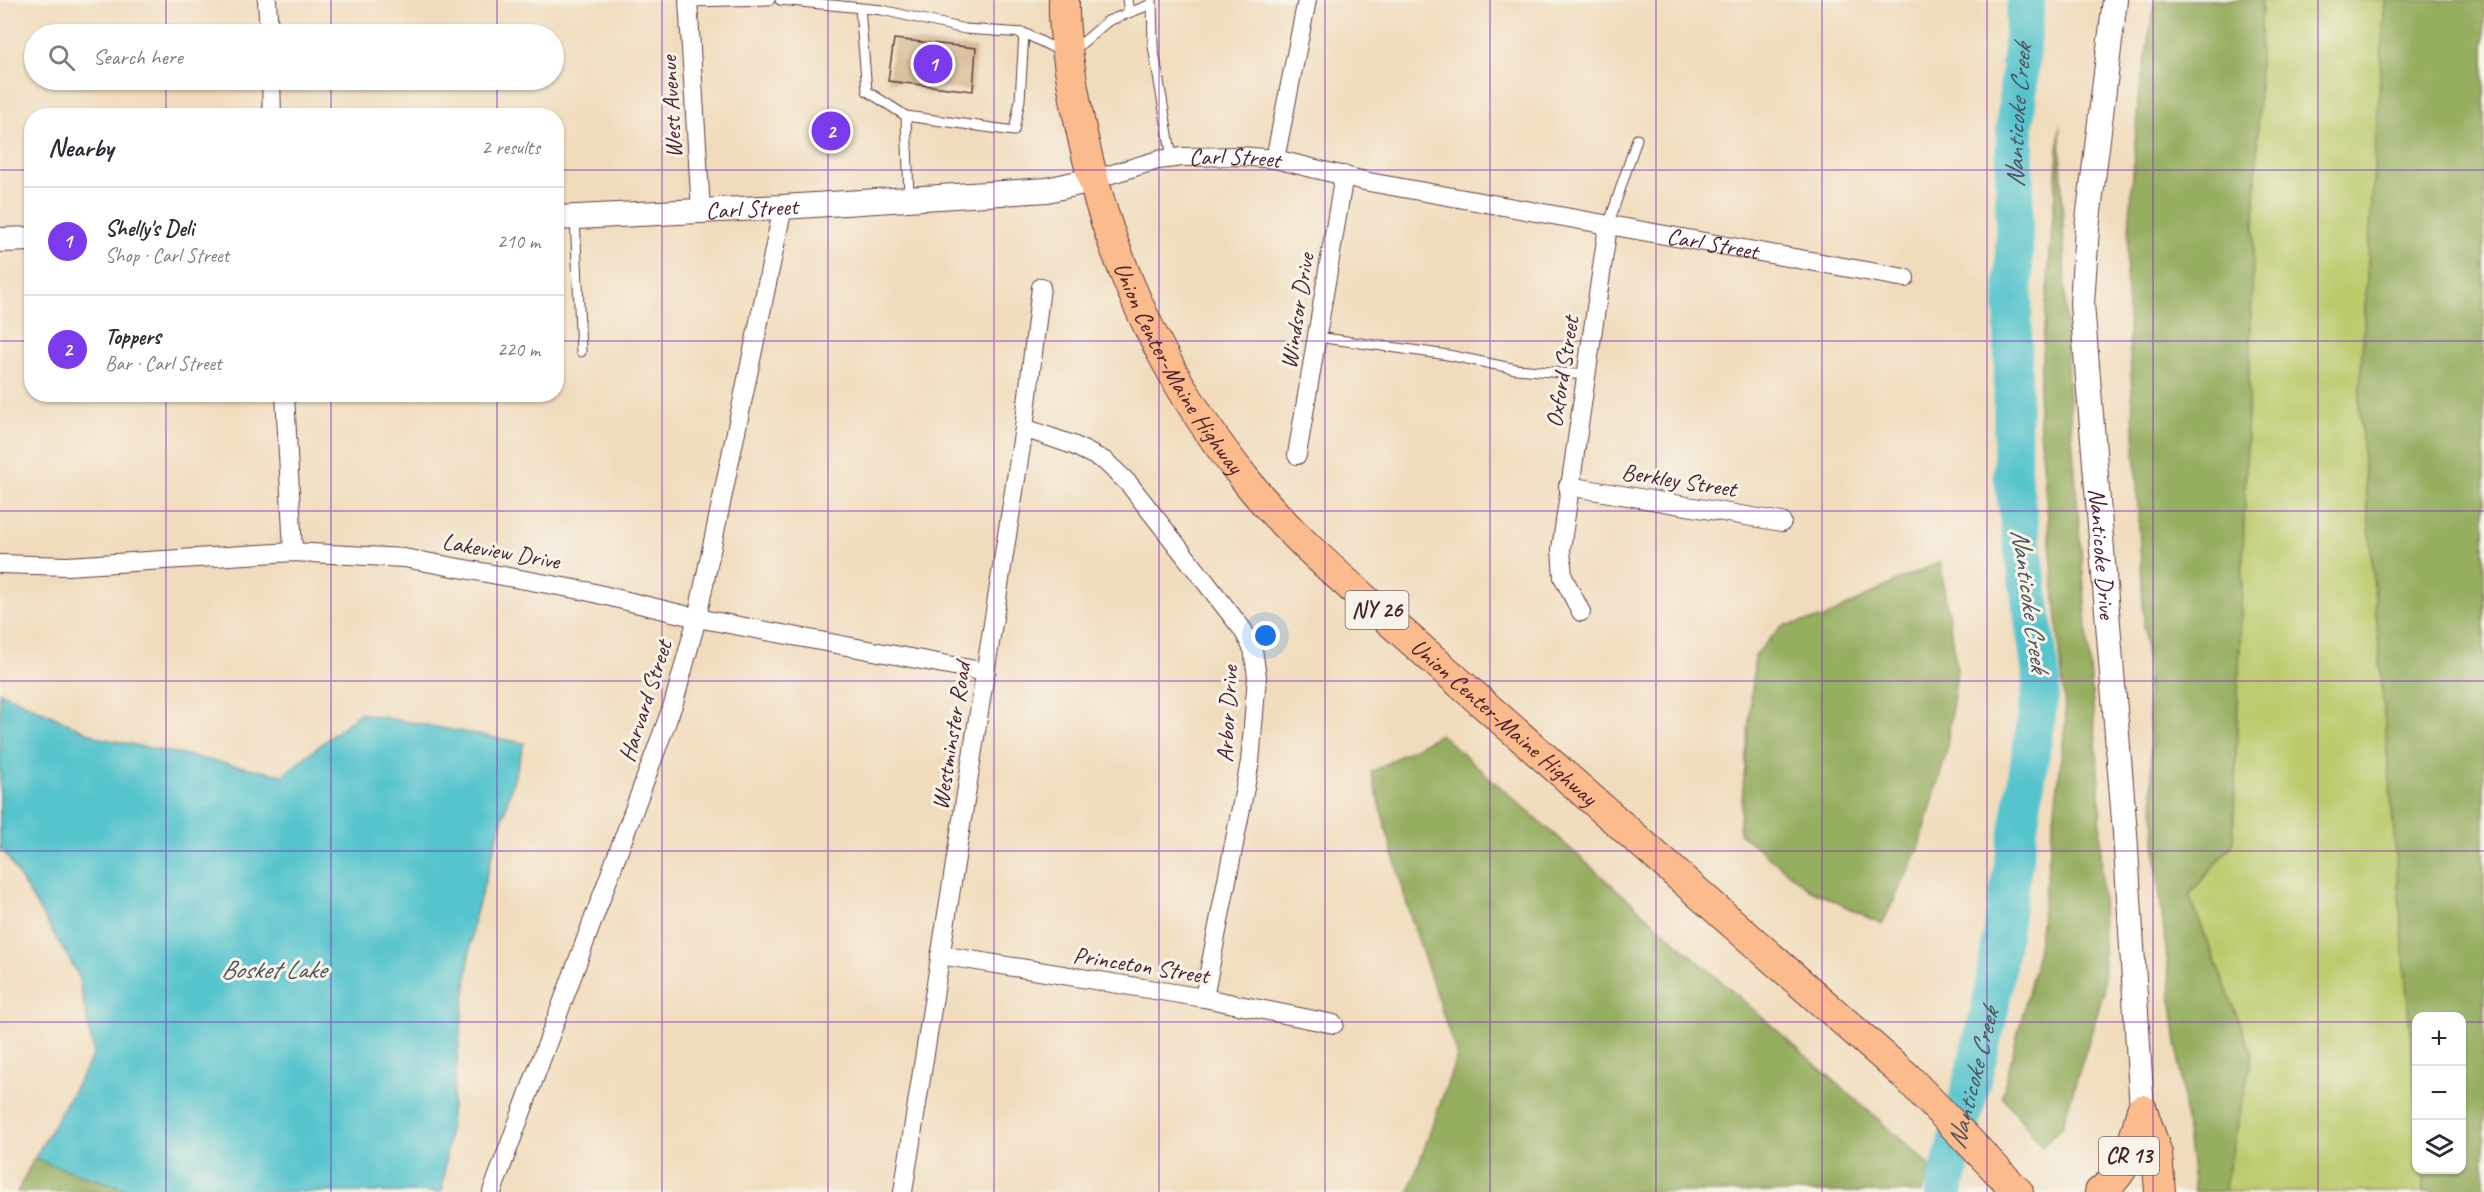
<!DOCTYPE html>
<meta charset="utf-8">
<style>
:root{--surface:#fff;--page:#f2f2f3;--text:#2b2b33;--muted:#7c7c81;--line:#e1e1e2;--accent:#7c3aed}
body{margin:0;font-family:Caveat,sans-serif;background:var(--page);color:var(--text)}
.controls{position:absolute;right:18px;bottom:18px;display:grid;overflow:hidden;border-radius:12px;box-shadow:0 2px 4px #0004}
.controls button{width:54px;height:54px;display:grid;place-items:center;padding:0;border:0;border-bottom:2px solid var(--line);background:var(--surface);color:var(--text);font:30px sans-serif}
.you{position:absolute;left:1266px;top:636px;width:21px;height:21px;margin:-15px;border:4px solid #fff;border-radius:50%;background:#1a73e8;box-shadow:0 0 0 9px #1a73e833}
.badge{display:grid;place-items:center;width:39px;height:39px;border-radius:50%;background:var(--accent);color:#fff;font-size:20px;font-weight:700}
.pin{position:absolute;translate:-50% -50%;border:3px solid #fff;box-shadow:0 2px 6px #0006}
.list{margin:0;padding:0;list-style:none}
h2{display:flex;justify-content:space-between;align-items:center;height:78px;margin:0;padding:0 24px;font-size:26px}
h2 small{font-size:20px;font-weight:400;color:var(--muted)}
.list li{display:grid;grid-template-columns:39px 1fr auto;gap:18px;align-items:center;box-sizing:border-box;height:108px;padding:0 24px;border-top:2px solid var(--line)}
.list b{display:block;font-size:22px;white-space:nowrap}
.list p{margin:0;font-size:20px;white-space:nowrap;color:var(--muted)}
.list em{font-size:20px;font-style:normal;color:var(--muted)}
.icon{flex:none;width:33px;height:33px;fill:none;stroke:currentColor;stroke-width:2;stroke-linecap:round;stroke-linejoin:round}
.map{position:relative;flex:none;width:2484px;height:1192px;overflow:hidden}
.search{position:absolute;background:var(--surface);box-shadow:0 2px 4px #0004;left:24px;top:24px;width:540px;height:66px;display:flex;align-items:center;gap:15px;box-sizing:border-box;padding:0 21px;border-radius:33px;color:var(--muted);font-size:22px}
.panel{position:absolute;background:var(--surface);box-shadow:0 2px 4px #0004;left:24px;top:108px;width:540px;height:294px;border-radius:24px}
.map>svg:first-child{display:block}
.green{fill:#bcca6c;stroke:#83744c;stroke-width:1.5}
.forest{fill:#95ae60;stroke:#706646;stroke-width:1.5}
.water{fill:#57c4cd;stroke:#50727c;stroke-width:1.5}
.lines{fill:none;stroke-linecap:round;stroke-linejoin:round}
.river{stroke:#57c4cd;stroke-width:38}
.building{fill:#d4b58d}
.service-casing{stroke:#633b41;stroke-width:11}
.minor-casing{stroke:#633b41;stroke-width:20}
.tertiary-casing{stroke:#633b41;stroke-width:26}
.primary-casing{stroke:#633b41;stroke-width:32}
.service{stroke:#fff;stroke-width:9}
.minor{stroke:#fff;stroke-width:18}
.tertiary{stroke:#fff;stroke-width:24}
.primary{stroke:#fbbb8d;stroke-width:30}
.grid{fill:none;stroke:#7b2cbf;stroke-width:1.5;stroke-opacity:0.55}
.labels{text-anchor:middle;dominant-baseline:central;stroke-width:6;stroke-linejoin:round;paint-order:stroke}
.shield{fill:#f7f3e8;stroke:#7e5f64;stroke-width:1.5}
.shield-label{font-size:22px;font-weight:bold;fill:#4a1f2b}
.street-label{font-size:24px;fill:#4a1f2b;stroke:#f7f3e8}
.water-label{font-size:26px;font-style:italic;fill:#4e515c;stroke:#f7f3e8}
</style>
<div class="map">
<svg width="2484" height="1192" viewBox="0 0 2484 1192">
<rect width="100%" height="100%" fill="#f7f3e8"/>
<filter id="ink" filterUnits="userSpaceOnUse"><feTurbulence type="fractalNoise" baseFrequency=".0167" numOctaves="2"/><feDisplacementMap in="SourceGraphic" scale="12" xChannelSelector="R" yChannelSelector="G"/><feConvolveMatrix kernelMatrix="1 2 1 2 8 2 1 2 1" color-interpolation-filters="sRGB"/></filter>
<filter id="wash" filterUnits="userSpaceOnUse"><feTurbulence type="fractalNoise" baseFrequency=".008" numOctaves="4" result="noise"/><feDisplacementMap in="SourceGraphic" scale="24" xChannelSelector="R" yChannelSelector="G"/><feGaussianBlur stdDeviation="1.35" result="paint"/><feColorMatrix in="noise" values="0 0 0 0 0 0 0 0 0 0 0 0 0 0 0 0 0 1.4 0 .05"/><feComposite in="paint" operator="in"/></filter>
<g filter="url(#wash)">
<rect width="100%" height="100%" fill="#f0dcbc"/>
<path class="green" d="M 2262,0 L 2385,0 L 2359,403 L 2416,1104 L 2416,1170 L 2422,1170 L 2424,1192 L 2224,1192 L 2252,1054 L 2189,895 L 2233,844 Z"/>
<path class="forest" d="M 2155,0 L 2262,0 L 2233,844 L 2189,895 L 2252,1054 L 2224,1192 L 2194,1192 L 2157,871 L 2126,277 L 2138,101 Z
M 2385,0 L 2484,0 L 2484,1192 L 2424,1192 L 2422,1170 L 2462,1170 L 2462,1016 L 2416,1016 L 2416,1104 L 2359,403 Z
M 2060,126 L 2068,385 L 2100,796 L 2104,992 L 2062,1126 L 2042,1146 L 2002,1096 L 2036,962 L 2066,720 L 2038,406 Z
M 1940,562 L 1957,670 L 1946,754 L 1919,849 L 1882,924 L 1809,889 L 1739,833 L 1755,655 L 1782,626 L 1824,618 L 1901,579 Z
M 1440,734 L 1931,1166 L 1922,1192 L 1409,1192 L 1457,1056 L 1409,912 L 1371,772 Z
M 34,1159 L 135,1192 L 17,1192 Z"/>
<path class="water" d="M 0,692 L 100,738 L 283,775 L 360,713 L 524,743 L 473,923 L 442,1192 L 135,1192 L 34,1159 L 94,1054 L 78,974 L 4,851 L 0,850 Z"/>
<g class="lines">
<path class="river" id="s1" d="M 1944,1192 L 1990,1009 L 2042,682 L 2012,472 L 2015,126 L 2026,0"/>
</g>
<g id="blocks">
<path class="building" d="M 894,39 L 976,48 L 973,91 L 888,81 Z"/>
</g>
</g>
<g filter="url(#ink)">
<use href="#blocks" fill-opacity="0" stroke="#633b41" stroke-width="1.5"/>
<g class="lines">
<defs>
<path id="service" d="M 780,0 L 882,10 L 965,29 L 1024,33 L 1062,52
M 1127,0 L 1129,12
M 1152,0 L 1153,46 L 1172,158
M 689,2 L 770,0
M 860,8 L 867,91 L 906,116 L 909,197
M 1073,51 L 1108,21 L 1152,4
M 906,116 L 1014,131 L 1020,100 L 1024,33
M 575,217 L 581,352
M 1608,226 L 1637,139
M 1317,337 L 1448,355 L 1516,369 L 1585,375"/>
<g id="minor">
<path d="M 267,0 L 269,34"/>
<path d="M 688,0 L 701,211"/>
<path d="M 271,80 L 272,116"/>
<path d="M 1275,159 L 1307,0"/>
<path id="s2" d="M 1092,180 L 1158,160 L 1182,157 L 1240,156 L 1275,159 L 1369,182 L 1905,278"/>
<path d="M 285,394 L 293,552"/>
<path d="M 1024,428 L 1073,445 L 1105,461 L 1129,484 L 1243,630 L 1253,649 L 1257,677 L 1250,762 L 1204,998"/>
<path d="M 1297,455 L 1344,175"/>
<path d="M 1568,486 L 1782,522"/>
<path d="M 0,564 L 67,566 L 293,552 L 404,558 L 586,591 L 697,618 L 986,672"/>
<path d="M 1581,612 L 1563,577 L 1561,549 L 1608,226"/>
<path d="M 940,955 L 1204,998 L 1334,1024"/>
<path d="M 492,1192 L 674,702 L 697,618 L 783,207"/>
<path d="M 903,1192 L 1024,428 L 1041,287"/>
</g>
<g id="tertiary">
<path id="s3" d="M 2115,0 L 2087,228 L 2082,304 L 2125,833 L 2142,1110"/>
<path id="s4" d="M 556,218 L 783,207 L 1047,190 L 1092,180"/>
<path d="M 0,240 L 32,239"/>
</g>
<g id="primary">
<path id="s5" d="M 1064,0 C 1063,34 1070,70 1076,104 C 1101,241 1159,375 1249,484 C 1287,531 1333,571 1378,611 L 1907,1077 L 2018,1192"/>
<path d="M 2142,1110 L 2157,1154 L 2160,1192"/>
<path d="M 2100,1192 C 2130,1170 2132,1144 2142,1110"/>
</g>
</defs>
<use href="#service" class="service-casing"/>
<use href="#minor" class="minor-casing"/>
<use href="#tertiary" class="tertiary-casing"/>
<use href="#primary" class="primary-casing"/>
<use href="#service" class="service"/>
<use href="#minor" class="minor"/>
<use href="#tertiary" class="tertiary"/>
<use href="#primary" class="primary"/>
</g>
</g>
<path class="grid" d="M 166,0 L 166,34M 331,0 L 331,34M 497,0 L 497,34M 662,0 L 662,1192M 828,0 L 828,1192M 994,0 L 994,1192M 1159,0 L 1159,1192M 1325,0 L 1325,1192M 1490,0 L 1490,1192M 1656,0 L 1656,1192M 1822,0 L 1822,1192M 1987,0 L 1987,1192M 2153,0 L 2153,1192M 2318,0 L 2318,1192M 166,80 L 166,116M 331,80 L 331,116M 497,80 L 497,116M 0,170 L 32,170M 556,170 L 2484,170M 0,341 L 32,341M 556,341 L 2484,341M 166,394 L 166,1192M 331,394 L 331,1192M 497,394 L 497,1192M 0,511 L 2484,511M 0,681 L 2484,681M 0,851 L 2484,851M 0,1022 L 2416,1022M 2462,1022 L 2484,1022"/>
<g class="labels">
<g class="shield">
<rect x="1345.5" y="591" width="63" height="38" rx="4.5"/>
<rect x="2099" y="1137" width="60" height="38" rx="4.5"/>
</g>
<g class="shield-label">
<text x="1377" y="610">NY 26</text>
<text x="2129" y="1156">CR 13</text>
</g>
<g class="street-label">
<text transform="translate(671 107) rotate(-93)">West Avenue</text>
<text stroke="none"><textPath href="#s2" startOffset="146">Carl Street</textPath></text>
<text stroke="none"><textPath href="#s4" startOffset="196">Carl Street</textPath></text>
<text stroke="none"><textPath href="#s2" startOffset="632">Carl Street</textPath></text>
<text transform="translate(1297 311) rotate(-81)">Windsor Drive</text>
<text stroke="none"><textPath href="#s5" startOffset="390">Union Center-Maine Highway</textPath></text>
<text transform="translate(1562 372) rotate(-81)">Oxford Street</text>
<text transform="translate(1679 480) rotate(9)">Berkley Street</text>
<text transform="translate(501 551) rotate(10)">Lakeview Drive</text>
<text stroke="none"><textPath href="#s3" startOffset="556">Nanticoke Drive</textPath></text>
<text transform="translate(645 701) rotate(-72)">Harvard Street</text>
<text transform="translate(1227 714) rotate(-87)">Arbor Drive</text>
<text stroke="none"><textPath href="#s5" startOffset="876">Union Center-Maine Highway</textPath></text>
<text transform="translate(951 736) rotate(-81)">Westminster Road</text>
<text transform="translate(1141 965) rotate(9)">Princeton Street</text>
</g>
<g class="water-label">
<text stroke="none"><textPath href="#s1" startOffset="1088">Nanticoke Creek</textPath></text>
<text transform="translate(2030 600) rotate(82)">Nanticoke Creek</text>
<text x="273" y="969">Bosket Lake</text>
<text stroke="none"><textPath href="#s1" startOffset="117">Nanticoke Creek</textPath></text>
</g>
</g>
</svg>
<div class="controls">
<button>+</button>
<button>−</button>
<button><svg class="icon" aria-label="layers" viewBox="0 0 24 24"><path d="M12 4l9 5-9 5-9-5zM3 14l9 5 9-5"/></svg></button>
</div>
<div class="you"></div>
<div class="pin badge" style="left:933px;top:64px">1</div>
<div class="pin badge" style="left:831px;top:131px">2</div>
<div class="search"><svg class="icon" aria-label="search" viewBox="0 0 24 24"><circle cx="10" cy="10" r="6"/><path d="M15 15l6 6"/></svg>Search here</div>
<section class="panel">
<h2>Nearby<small>2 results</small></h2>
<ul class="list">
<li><span class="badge">1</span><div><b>Shelly's Deli</b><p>Shop · Carl Street</p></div><em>210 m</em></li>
<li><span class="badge">2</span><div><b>Toppers</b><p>Bar · Carl Street</p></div><em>220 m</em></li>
</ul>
</section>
</div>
